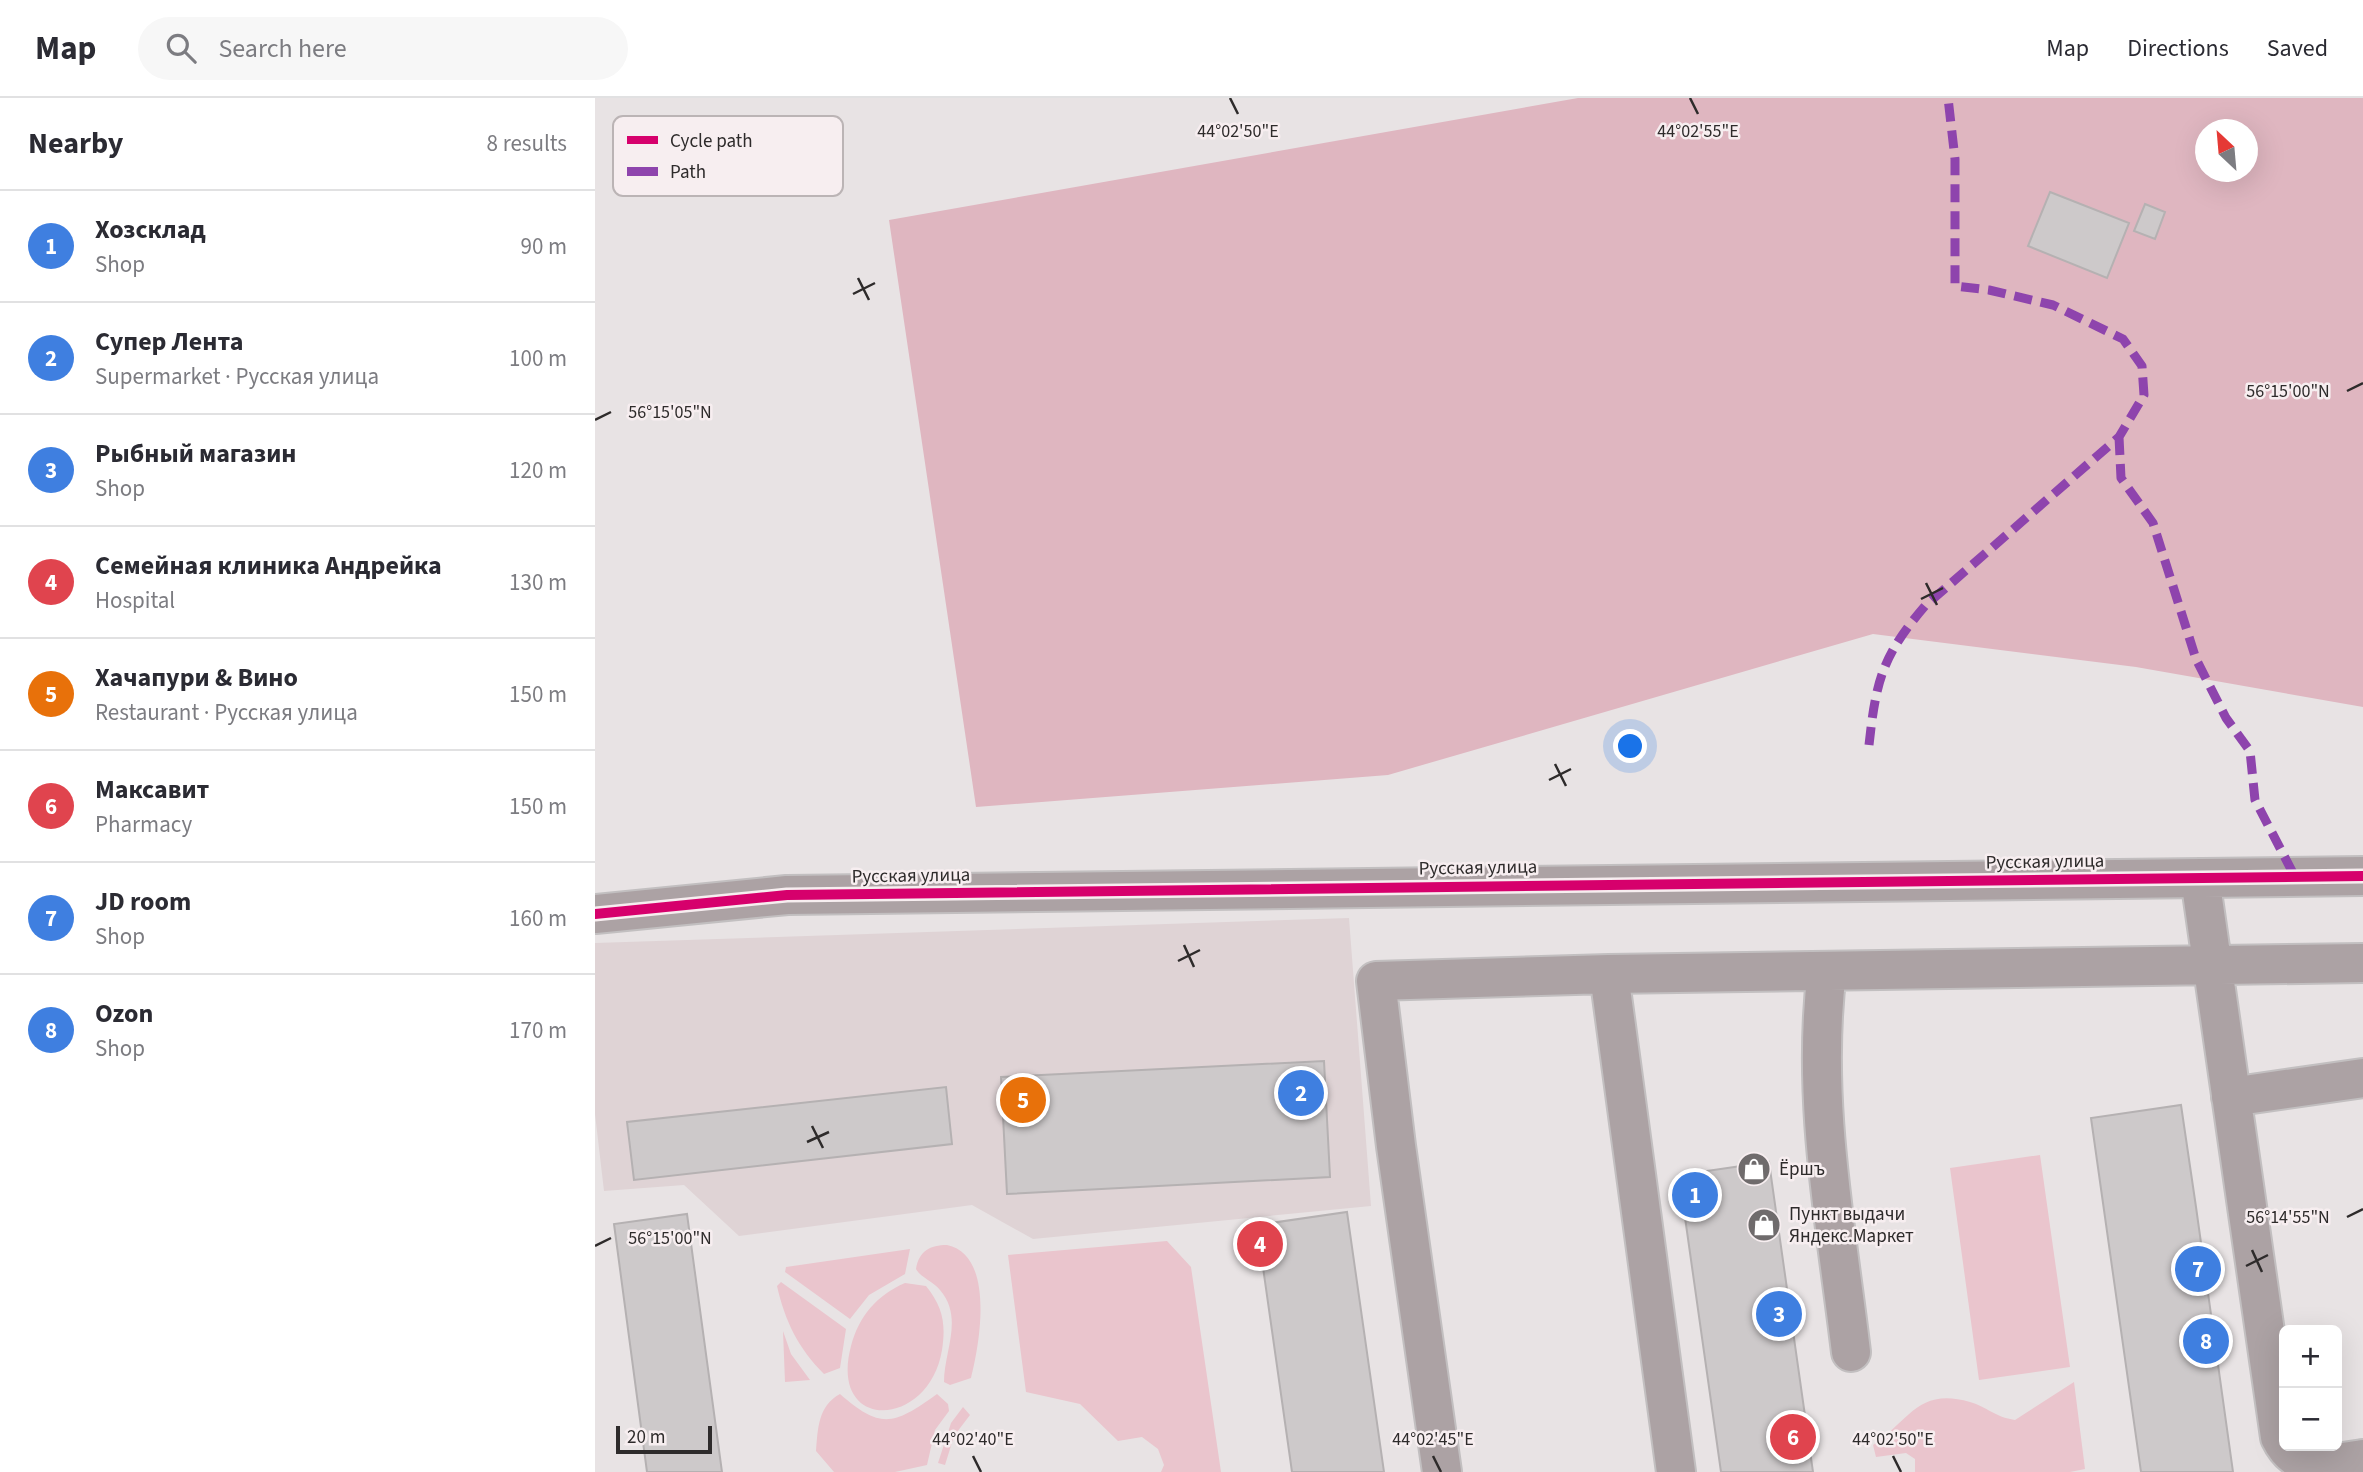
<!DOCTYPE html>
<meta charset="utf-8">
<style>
:root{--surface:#fff;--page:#f7f7f7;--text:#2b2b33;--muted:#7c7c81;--line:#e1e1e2;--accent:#6f6b6c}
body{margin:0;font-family:"Source Sans 3",sans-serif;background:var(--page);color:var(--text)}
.controls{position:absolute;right:21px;bottom:21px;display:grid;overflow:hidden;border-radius:10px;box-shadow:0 7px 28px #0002}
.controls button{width:63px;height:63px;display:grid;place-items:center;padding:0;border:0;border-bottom:2px solid var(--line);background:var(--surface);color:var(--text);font:35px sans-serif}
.compass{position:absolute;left:1600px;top:21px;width:63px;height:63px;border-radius:50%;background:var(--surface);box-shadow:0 7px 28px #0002;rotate:334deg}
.scale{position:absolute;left:21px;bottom:18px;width:96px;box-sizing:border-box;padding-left:7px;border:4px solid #2e2b2b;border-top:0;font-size:19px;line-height:24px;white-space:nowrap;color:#2e2b2b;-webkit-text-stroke:5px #f7eef0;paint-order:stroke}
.you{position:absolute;left:1036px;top:649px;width:24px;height:24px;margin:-18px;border:5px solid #fff;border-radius:50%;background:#1a73e8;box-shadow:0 0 0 10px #1a73e833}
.badge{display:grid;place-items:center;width:46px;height:46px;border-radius:50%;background:var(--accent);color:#fff;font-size:23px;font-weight:700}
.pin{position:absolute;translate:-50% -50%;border:4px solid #fff;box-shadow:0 2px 7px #0006}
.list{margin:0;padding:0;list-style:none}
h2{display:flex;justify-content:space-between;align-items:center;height:91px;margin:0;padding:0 28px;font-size:30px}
h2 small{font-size:23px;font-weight:400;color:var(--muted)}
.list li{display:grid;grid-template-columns:46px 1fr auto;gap:21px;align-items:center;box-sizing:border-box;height:112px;padding:0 28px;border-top:2px solid var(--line)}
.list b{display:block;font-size:26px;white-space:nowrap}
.list p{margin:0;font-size:23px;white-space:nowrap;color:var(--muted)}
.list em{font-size:23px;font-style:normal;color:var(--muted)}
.icon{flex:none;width:38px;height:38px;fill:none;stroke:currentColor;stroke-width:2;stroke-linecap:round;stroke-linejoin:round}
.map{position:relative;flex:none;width:1768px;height:1374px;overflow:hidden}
header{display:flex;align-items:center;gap:42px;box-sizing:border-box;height:98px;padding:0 35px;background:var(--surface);border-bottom:2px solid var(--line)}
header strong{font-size:33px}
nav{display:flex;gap:38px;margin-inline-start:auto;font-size:24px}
.search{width:490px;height:63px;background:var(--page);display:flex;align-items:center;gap:18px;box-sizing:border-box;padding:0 24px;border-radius:38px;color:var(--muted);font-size:26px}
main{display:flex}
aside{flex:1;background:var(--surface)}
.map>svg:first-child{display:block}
.built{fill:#dfd3d5}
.green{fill:#eac5cd}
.forest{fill:#dfb6c0;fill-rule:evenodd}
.building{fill:#cdc9ca;stroke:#b5b1b2;stroke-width:2}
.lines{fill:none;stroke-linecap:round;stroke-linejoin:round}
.minor-casing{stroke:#c2bfc0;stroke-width:42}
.minor{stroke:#aca2a4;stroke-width:38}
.quiet{stroke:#8e44ad;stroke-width:9;stroke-dasharray:18 9;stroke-linecap:butt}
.cycleway-casing{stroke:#f7eef0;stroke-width:15}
.cycleway{stroke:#d6006c;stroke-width:10}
.ticks{fill:none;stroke:#2e2b2b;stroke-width:2.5}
.labels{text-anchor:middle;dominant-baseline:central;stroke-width:5;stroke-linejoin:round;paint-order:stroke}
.street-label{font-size:19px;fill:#2e2b2b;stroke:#f7eef0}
.poi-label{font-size:19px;fill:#2e2b2b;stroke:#f7eef0;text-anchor:start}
.key{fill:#f7eef0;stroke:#bbb4b5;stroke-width:2}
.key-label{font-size:19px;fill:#2e2b2b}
.ticks-label{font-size:18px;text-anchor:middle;fill:#2e2b2b;stroke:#f7eef0;stroke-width:5;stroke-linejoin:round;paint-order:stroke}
</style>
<header>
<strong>Map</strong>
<div class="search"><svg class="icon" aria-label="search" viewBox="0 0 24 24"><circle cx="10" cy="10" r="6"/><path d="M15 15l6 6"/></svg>Search here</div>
<nav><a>Map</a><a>Directions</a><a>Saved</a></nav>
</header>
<main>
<aside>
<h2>Nearby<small>8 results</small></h2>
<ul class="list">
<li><span class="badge" style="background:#3f7fe0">1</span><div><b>Хозсклад</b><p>Shop</p></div><em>90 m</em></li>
<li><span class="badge" style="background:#3f7fe0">2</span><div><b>Супер Лента</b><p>Supermarket · Русская улица</p></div><em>100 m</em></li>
<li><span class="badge" style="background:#3f7fe0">3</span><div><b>Рыбный магазин</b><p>Shop</p></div><em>120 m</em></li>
<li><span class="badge" style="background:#e0444e">4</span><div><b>Семейная клиника Андрейка</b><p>Hospital</p></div><em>130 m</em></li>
<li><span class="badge" style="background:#e8710a">5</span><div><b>Хачапури &amp; Вино</b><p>Restaurant · Русская улица</p></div><em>150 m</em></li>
<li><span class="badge" style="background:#e0444e">6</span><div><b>Максавит</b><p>Pharmacy</p></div><em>150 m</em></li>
<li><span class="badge" style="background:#3f7fe0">7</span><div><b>JD room</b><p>Shop</p></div><em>160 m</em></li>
<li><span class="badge" style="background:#3f7fe0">8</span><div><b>Ozon</b><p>Shop</p></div><em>170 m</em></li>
</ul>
</aside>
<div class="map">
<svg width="1768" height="1374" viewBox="0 0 1768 1374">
<rect width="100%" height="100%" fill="#e8e3e4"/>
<path class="built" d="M 754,820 L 776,1108 L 438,1141 L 377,1107 L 144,1138 L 89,1087 L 9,1093 L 0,1016 L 0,845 Z"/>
<path class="green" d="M 1445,1057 L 1475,1269 L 1384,1282 L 1355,1070 Z
M 572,1143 L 596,1169 L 626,1374 L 566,1374 L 569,1367 L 563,1351 L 547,1339 L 523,1343 L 485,1306 L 431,1294 L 413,1157 Z
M 352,1147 C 400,1157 385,1245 376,1280 L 355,1287 L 349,1284 C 349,1253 369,1220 345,1192 C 339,1184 325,1179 321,1171 C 324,1153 335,1147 352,1147 Z
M 315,1151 L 310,1176 L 274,1197 L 255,1221 L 190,1174 L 191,1169 Z
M 186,1184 L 251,1231 L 245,1270 L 229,1276 C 203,1250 190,1223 182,1188 Z
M 310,1185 L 331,1188 C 348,1209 351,1226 347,1252 C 334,1331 233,1335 256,1248 C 264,1218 282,1197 310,1185 Z
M 188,1233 L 196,1256 L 215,1282 L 190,1284 Z
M 1479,1284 L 1490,1371 L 1475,1374 L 1320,1374 L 1320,1361 L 1311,1355 L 1281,1359 L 1278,1347 C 1314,1323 1323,1289 1375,1304 C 1392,1309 1400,1319 1420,1322 Z
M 245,1296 C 286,1332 299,1327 342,1296 L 353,1306 L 354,1313 L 340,1332 L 332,1367 L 300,1374 L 239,1374 L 221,1353 C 223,1330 223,1308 245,1296 Z
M 368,1309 L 375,1317 L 359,1338 L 350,1367 L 343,1365 L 356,1325 Z"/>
<path class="forest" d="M 983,0 L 1768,0 L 1768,609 L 1541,569 L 1278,536 L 793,677 L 381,709 L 294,122 ZM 1610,32 L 1652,32 L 1652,74 L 1610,74 Z"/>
<path class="building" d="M 1455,94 L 1534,125 L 1512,180 L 1433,148 Z
M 1550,106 L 1570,114 L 1560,141 L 1539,133 Z
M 729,963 L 735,1079 L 412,1096 L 406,979 Z
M 351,989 L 357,1046 L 39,1082 L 32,1024 Z
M 1586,1007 L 1601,1109 L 1638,1374 L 1546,1374 L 1496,1020 Z
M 1174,1064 L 1218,1374 L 1126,1374 L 1084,1077 Z
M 752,1114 L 789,1374 L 697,1374 L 662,1127 Z
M 92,1116 L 127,1374 L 52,1374 L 19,1126 Z"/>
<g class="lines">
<defs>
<path id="minor" d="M 1605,780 L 1685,1339 C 1702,1374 1731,1367 1768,1361
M 0,816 L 192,797 L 1768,778
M 1232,873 C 1216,999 1241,1128 1256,1254
M 1014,876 L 1081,1374
M 1636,999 L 1768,980
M 847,1374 L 801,1048 L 781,883 L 1014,876 L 1768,865"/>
</defs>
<use href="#minor" class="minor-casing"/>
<use href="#minor" class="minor"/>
<path class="quiet" d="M 1524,339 L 1526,380 L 1558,425 L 1601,561 L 1631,620 L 1655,653 L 1660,702 L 1699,777
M 1274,647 C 1281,583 1287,558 1330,508 L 1524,339 L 1549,297 L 1547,268 L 1528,241 L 1458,207 L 1394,192 L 1360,188 L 1360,61 L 1353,0"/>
<defs>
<path id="cycleway" d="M 0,816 L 192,797 L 1768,778"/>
</defs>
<use href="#cycleway" class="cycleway-casing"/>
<use href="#cycleway" class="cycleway"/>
</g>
<path class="ticks" d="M 635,0 L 643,16M 1095,0 L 1103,16M 263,180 L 274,202M 258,196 L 280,185M 1752,293 L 1768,285M 0,322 L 16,314M 1331,485 L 1342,507M 1326,501 L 1348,490M 960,666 L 971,688M 954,682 L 976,671M 589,847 L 599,869M 583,863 L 605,852M 217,1028 L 228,1050M 212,1044 L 234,1034M 1752,1119 L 1768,1111M 0,1148 L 16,1140M 1657,1152 L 1667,1174M 1651,1168 L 1673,1157M 378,1358 L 386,1374M 838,1358 L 846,1374M 1298,1358 L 1306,1374"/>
<defs>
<symbol id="shop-disc" viewBox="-11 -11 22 22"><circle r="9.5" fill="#6f6b6c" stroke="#f7eef0"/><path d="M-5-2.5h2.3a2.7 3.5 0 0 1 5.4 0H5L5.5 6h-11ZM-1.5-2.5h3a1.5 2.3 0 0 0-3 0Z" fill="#fff"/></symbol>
</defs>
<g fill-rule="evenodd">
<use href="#shop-disc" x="1140" y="1052" width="38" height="38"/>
<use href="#shop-disc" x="1150" y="1108" width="38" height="38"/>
</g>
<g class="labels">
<g class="street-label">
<text transform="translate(1450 764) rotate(-1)">Русская улица</text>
<text transform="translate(883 770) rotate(-1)">Русская улица</text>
<text transform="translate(316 778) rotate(-1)">Русская улица</text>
</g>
<g class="poi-label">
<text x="1184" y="1071">Ёршъ</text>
<text x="1194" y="1116">Пункт выдачи<tspan x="1194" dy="22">Яндекс.Маркет</tspan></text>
</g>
</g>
<rect x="18" y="18" width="230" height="80" rx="10" class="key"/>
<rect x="32" y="38" width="31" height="8" fill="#d6006c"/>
<rect x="32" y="69" width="31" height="9" fill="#8e44ad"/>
<g class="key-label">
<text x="75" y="49">Cycle path</text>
<text x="75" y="80">Path</text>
</g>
<g class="ticks-label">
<text x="643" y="39">44°02'50"E</text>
<text x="1103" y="39">44°02'55"E</text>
<text x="1693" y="299">56°15'00"N</text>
<text x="75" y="320">56°15'05"N</text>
<text x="1693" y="1125">56°14'55"N</text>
<text x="75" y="1146">56°15'00"N</text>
<text x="378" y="1347">44°02'40"E</text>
<text x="838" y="1347">44°02'45"E</text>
<text x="1298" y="1347">44°02'50"E</text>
</g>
</svg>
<div class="controls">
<button>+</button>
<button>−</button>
</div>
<svg class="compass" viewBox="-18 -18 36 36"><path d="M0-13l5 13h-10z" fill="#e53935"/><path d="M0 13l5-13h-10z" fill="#7c7c81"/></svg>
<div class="scale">20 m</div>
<div class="you"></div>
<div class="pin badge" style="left:1100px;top:1097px;background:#3f7fe0">1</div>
<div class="pin badge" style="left:706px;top:995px;background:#3f7fe0">2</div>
<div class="pin badge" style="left:1184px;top:1216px;background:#3f7fe0">3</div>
<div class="pin badge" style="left:665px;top:1146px;background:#e0444e">4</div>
<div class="pin badge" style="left:428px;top:1002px;background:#e8710a">5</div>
<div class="pin badge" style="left:1198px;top:1339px;background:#e0444e">6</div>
<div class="pin badge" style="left:1603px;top:1171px;background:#3f7fe0">7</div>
<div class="pin badge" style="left:1611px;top:1243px;background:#3f7fe0">8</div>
</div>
</main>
